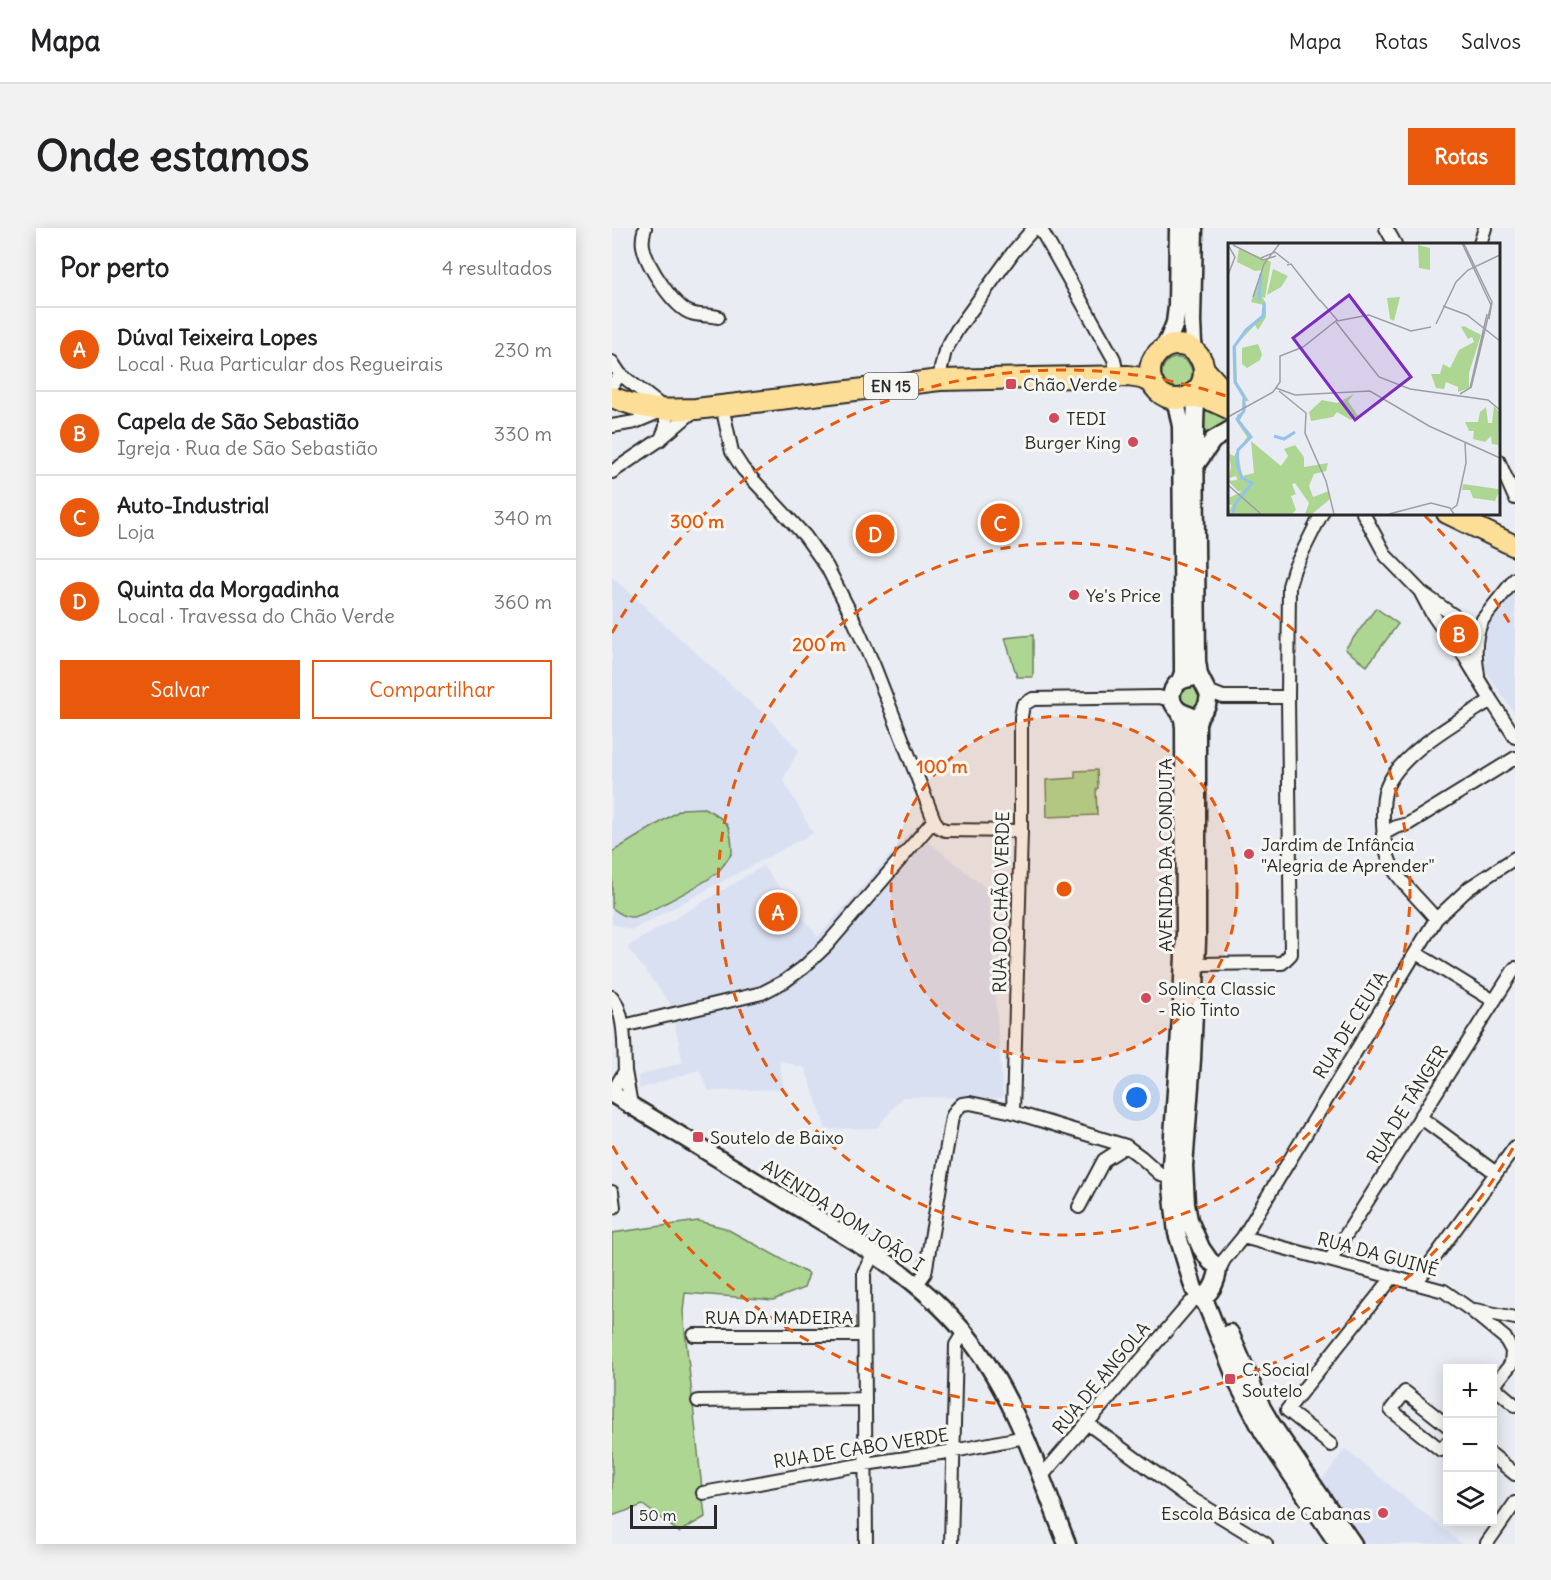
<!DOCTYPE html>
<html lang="pt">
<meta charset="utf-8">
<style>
:root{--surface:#fff;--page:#f2f2f2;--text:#202124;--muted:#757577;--line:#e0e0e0;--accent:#ea580c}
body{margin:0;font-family:Delius,sans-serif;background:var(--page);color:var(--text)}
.controls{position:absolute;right:18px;bottom:18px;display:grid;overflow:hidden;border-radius:0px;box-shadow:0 3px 15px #0003}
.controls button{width:54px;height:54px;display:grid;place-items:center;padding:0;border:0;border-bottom:2px solid var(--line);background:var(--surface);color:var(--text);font:30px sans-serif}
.scale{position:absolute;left:18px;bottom:15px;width:87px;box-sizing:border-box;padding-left:6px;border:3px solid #2b2b2b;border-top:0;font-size:16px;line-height:21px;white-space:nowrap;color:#2b2b2b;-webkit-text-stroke:4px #f6f6f2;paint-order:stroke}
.you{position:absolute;left:525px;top:870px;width:21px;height:21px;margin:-15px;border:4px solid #fff;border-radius:50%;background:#1a73e8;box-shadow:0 0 0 9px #1a73e833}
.badge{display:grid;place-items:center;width:39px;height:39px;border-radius:50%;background:var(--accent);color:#fff;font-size:20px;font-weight:700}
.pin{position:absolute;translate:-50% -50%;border:3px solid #fff;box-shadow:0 2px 6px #0006}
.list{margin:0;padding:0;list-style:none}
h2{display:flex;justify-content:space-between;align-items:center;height:78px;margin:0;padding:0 24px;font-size:26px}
h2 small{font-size:20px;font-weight:400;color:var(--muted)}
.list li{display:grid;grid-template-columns:39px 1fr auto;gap:18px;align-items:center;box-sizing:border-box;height:84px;padding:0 24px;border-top:2px solid var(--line)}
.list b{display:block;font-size:22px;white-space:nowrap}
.list p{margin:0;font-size:20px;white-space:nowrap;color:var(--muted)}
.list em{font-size:20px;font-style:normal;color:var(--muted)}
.actions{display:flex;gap:12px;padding:18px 24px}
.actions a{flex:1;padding:14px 0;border:2px solid var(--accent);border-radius:0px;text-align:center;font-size:21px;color:var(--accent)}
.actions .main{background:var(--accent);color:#fff}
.icon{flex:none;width:33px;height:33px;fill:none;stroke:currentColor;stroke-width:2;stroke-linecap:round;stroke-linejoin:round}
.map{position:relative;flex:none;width:903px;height:1316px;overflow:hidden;border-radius:0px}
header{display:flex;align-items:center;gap:36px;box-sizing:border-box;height:84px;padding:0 30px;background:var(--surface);border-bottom:2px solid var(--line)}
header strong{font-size:28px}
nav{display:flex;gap:33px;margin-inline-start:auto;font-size:21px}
.intro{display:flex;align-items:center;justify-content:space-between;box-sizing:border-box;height:144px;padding:0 36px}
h1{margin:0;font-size:42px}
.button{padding:15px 27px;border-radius:0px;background:var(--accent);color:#fff;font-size:21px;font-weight:700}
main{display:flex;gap:36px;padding:0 36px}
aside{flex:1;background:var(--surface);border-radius:0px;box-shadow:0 3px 15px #0003}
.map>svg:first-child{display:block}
.built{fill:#d9e0f2}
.green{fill:#aed693;stroke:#6c805f;stroke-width:1.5}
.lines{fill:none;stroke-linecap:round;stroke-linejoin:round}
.street-casing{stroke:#2b2b2b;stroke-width:16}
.secondary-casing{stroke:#2b2b2b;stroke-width:21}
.primary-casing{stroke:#2b2b2b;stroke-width:24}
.street{stroke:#f6f6f2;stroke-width:12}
.secondary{stroke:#f6f6f2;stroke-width:16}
.primary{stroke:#fcde96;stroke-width:20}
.ring{fill:none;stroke:#e8590c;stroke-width:3;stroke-dasharray:10 8}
.poi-dot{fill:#d1495b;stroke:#f6f6f2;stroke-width:2}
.labels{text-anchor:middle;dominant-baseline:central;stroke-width:6;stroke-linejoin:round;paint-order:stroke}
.shield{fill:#f6f6f2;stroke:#686867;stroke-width:1.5}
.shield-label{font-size:16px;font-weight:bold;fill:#2b2b2b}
.poi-label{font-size:18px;fill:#2b2b2b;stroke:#f6f6f2;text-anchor:start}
.street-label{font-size:18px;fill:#2b2b2b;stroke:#f6f6f2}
.inset-river{fill:none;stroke:#94c2ef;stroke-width:3}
.inset-road{fill:none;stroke:#9d9fa2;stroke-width:1.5}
.view{fill:#7b2cbf;fill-opacity:0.15;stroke:#7b2cbf;stroke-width:3}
.inset-edge{fill:none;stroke:#2b2b2b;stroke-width:3}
.centre{fill:#e8590c;stroke:#f6f6f2;stroke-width:3}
.ring-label{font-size:18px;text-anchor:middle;font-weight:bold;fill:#e8590c;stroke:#f6f6f2;stroke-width:6;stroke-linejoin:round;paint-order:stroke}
</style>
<header>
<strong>Mapa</strong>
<nav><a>Mapa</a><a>Rotas</a><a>Salvos</a></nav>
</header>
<div class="intro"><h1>Onde estamos</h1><a class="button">Rotas</a></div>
<main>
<aside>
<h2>Por perto<small>4 resultados</small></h2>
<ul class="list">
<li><span class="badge">A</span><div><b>Dúval Teixeira Lopes</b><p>Local · Rua Particular dos Regueirais</p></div><em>230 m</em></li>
<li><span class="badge">B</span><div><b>Capela de São Sebastião</b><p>Igreja · Rua de São Sebastião</p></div><em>330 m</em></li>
<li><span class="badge">C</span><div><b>Auto-Industrial</b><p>Loja</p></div><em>340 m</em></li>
<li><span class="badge">D</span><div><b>Quinta da Morgadinha</b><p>Local · Travessa do Chão Verde</p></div><em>360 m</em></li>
</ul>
<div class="actions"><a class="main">Salvar</a><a>Compartilhar</a></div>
</aside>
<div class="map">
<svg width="903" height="1316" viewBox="0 0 903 1316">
<rect width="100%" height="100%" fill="#e9ecf2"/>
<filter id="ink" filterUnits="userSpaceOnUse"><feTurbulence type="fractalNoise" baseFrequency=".0167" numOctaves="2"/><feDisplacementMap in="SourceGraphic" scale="12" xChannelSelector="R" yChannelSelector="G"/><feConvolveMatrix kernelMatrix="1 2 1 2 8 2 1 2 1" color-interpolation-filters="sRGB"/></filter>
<g filter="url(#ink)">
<path class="built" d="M 0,349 L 157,491 L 187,522 L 171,551 L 201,605 L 20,702 L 0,696 Z
M 903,362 L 903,486 L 873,442 L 873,397 Z
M 301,601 L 376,662 L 391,870 L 290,869 L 265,900 L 214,901 L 193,840 L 167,832 L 172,861 L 97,863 L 87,842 L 27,861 L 26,848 L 71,834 L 58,775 L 15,719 L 151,638 L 206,709 Z
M 733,1221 L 850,1316 L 751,1316 L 709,1254 Z"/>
<path class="green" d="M550 145a15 15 0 1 1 30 0a15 15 0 1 1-30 0Z
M 590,176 L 618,187 L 618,195 L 589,218 Z
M 764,380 L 786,396 L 755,438 L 733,421 Z
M 421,407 L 421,449 L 405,449 L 393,410 Z
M567 469a11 11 0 1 1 22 0a11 11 0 1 1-22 0Z
M 485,542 L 486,560 L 484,561 L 485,587 L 435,589 L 434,552 L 463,550 L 463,543 Z
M 92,580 C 116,592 120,598 120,625 C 116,631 111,638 106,644 C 96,653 34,687 21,689 C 13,690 6,684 0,680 L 0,624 L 70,581 Z
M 86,993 L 113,1000 L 197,1046 L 192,1060 L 161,1072 L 73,1065 L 71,1084 L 93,1289 L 67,1304 L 31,1277 L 0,1288 L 0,1005 Z"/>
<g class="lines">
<defs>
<path id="street" d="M 33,0 C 31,6 30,12 31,18 C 34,36 61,79 79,85 C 87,88 98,87 106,89
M 428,0 L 502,131 L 505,148
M 774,0 L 783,16
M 868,16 L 873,0
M 0,134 L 8,146 L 53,181
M 328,152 L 329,140 L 333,123 L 345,102 L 402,23 L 422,0
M 0,158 L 8,146
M 110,178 L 120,224 L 131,241 L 193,308 L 215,339 L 238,384 L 262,438 L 322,592 L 327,599 L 333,602 L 409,603
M 0,198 L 23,194 L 47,184
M 51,209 L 84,181
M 886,232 L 903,270
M 0,244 L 49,211 L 54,199 L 54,181
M 751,285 L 774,328 L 808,363 L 819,384 L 832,403 L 851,426 L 879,472 L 903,509
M 810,365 L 865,404
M 866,447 C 863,430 862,407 871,391 L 903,351
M 596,463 L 611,469 L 676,469
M 771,606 L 784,599 L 796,596 L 903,530
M 824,691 C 811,675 793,659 782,642 C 774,629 772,612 771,597 C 771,585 770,572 774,561 C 787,525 848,492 879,472
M 804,725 L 882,773
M 585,736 L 670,735 L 679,726 L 676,469 L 677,358 L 682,341 L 710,285
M 0,769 C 14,786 12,821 13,843
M 11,798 L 150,765 L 173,753 L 192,739 L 214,718 L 322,592
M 0,865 L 13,843 L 19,877
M 401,884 L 409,603 L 409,489 L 411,477 L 421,471 L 547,469 L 555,471 L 560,474
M 808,889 L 884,945
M 0,964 L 2,979
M 467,979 L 492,932 L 514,918
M 631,1009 L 832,1063 L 859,1082 L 893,1110 L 900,1123 L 899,1136 L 880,1160
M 718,1032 L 903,740
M 606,1044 L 612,1032 L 631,1009 L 824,691 L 857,660 L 903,630
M 804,1055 L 903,919
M 305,1056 L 313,1045 L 340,889 L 344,882 L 350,876 L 358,875 L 401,884 L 514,918 L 529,929 L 549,947 L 559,950
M 863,1082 L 903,1090
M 82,1107 L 252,1107
M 882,1159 L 903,1177
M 86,1173 L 252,1171
M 476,1196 L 575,1268 L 654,1316
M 836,1198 L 793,1164 L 779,1182 L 829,1222 L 836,1214
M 719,1217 L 675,1182 L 780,1050
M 880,1227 L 903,1246
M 429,1249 L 578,1075 L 589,1068
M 91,1265 L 253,1236 L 342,1223 L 413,1209
M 875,1315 L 903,1275
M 254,1316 L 252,1044 L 262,1025
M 339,1316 L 344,1117 L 352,1104"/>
<path id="secondary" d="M 582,0 L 580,94 L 581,115 L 584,125
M 550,122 L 557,110 L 563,95 L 565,79 L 566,0
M 560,171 L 565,179 L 569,198 L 571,437 L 571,445 L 568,453
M 583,238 L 601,212 L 618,202
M 568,484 L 571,491 L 572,499 L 573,705 L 570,774 L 559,938 L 560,960 L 565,1005 L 582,1061 L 595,1078 L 627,1158 L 651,1204 L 726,1316
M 577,487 C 553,482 554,452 579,450
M 0,866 C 60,902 119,938 179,975 C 241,1012 305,1047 352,1104 C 402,1164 427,1245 455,1316
M 585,1066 L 593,1068 C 601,1062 606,1049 606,1039 L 598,1033 L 589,1020 L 577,992 L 574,976 L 572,938 L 580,831 L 585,713 L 585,496 L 587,489 L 595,477 L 597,467 L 587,447 L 585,433 L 583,198 L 584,170 L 589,158
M 618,1105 L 650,1180 L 660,1197 L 741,1316"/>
<path id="primary" d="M538 144a27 27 0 1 1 54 0a27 27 0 1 1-54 0Z
M 592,141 L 618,170
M 0,169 C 12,174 24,178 37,180 C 52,183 69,181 84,181 L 328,152 L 516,148 L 529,150 L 541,155
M 576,169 C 594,168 603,174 618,181
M 835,285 L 903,318"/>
</defs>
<use href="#street" class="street-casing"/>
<use href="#secondary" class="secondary-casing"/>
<use href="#primary" class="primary-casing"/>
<use href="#street" class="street"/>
<use href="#secondary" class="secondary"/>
<use href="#primary" class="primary"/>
</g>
</g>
<circle cx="452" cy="661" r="173" fill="#e8590c" fill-opacity=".12"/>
<g class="ring">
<circle cx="452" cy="661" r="173"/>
<circle cx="452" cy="661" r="346"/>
<path d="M901 920A519 519 0 0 1 0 917M0 405A519 519 0 0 1 617 169M813 288A519 519 0 0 1 901 401"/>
</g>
<g class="poi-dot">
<rect x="393" y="150" width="12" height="12" rx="3"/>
<circle cx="442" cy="190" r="6"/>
<circle cx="521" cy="214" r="6"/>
<circle cx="462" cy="367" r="6"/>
<circle cx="637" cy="626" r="6"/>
<circle cx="534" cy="770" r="6"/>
<rect x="80" y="903" width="12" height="12" rx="3"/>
<rect x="612" y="1145" width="12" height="12" rx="3"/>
<circle cx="771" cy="1285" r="6"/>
</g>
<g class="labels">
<rect class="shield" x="252" y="145" width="54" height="26" rx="4.5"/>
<g class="shield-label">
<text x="279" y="158">EN 15</text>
</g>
<g class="poi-label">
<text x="411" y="156">Chão Verde</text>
<text x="454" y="190">TEDI</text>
<text x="509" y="214" text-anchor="end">Burger King</text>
<text x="474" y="367">Ye's Price</text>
<text x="649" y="616">Jardim de Infância<tspan x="649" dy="21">"Alegria de Aprender"</tspan></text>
<text x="546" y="760">Solinca Classic<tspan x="546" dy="21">- Rio Tinto</tspan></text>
<text x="98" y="909">Soutelo de Baixo</text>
<text x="630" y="1141">C. Social<tspan x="630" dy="21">Soutelo</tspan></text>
<text x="759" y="1285" text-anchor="end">Escola Básica de Cabanas</text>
</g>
<g class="street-label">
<text transform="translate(553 627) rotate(-90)">AVENIDA DA CONDUTA</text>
<text transform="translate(389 674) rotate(-89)">RUA DO CHÃO VERDE</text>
<text transform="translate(738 797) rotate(-58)">RUA DE CEUTA</text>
<text transform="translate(795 876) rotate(-58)">RUA DE TÂNGER</text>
<text transform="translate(231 987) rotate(33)">AVENIDA DOM JOÃO I</text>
<text transform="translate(766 1026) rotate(15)">RUA DA GUINÉ</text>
<text x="167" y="1089">RUA DA MADEIRA</text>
<text transform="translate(489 1150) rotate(-50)">RUA DE ANGOLA</text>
<text transform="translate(249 1220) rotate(-9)">RUA DE CABO VERDE</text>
</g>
</g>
<g transform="translate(616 15)">
<rect width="272" height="272" fill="#e9ecf2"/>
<path d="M 190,2 L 202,5 L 202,27 L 191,25 ZM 11,5 L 43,19 L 37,55 L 34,54 L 38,60 L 38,74 L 30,87 L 27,82 L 8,102 L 9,139 L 21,158 L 16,158 L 19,164 L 14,165 L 15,153 L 7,139 L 5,107 L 17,86 L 34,74 L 36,62 L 23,59 L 34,27 L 27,28 L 9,19 ZM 45,26 L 60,33 L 53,44 L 39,52 ZM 172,54 L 166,78 L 162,76 L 159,55 ZM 236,83 L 253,92 L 241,130 L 241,145 L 230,149 L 230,144 L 218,139 L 216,146 L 208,145 L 203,131 L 212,131 L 215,121 L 222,125 L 231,107 L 246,99 L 244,94 L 240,96 L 233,84 ZM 30,101 L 34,111 L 32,117 L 19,125 L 14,121 L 14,105 ZM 126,151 L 120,158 L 130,173 L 123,177 L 109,169 L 105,174 L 83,178 L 81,169 L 94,157 L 109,160 ZM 266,163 L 271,169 L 270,202 L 264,201 L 263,193 L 257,199 L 245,196 L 246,188 L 241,188 L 237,179 L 250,179 L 252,169 L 258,164 L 260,180 L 264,180 ZM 17,168 L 11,179 L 23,195 L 10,208 L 14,233 L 26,230 L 23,198 L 53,223 L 60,213 L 56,206 L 67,202 L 76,214 L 76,224 L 100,220 L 98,228 L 86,231 L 81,243 L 85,254 L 101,248 L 101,257 L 84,271 L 77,271 L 81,260 L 67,240 L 64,241 L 68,251 L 63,253 L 68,267 L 64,271 L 0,271 L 4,262 L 0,261 L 0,255 L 12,250 L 13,247 L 11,249 L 0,238 L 9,237 L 8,233 L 1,235 L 3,223 L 0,210 L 6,213 L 19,194 L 9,179 L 9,172 ZM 235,241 L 270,246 L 271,249 L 267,258 L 245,255 L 242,247 L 234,247 Z" fill="#aed693"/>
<path class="inset-river" d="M 31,57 L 33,31M 46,193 L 56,196 L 67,189M 5,271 L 7,261 L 24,240 L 14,235 L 9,221 L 10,207 L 23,194 L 9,176 L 16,168 L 16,154 L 7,139 L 6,104 L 18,87 L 35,73 L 36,60"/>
<path class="inset-road" d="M 234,0 L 263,62 L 243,145M 236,1 L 264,59 L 261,76M 0,2 L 7,14 L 0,32M 5,2 L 35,17 L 48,13M 33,15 L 47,9 L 61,20M 59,22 L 63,21 L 92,58M 25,54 L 36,21 L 52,0M 92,57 L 110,78M 215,63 L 239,72 L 272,98M 109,78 L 141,72 L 183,88 L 203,84M 108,79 L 151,134 L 182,146 L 260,157 L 272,167M 208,81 L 228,39 L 240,27 L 272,12M 48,145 L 67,152 L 142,148 L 201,183 L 272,215M 51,148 L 78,170 L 77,190 L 98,238 L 106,271M 232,151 L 242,145 L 259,71M 0,174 L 45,149 L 52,139 L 52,113 L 75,104 L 109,77M 0,242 L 33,271M 224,266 L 229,262 L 238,220 L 237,199M 161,271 L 203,260 L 222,265 L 226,271"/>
<path class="view" d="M 121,52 L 183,134 L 127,177 L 65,95 Z"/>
<rect width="272" height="272" class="inset-edge"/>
</g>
<circle cx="452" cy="661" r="9" class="centre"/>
<g class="ring-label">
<text x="85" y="300">300 m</text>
<text x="207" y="423">200 m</text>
<text x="330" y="545">100 m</text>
</g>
</svg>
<div class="controls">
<button>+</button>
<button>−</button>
<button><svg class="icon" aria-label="layers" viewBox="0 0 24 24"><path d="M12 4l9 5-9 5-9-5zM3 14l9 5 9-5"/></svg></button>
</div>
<div class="scale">50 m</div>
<div class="you"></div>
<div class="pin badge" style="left:166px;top:684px">A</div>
<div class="pin badge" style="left:847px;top:406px">B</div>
<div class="pin badge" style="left:388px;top:295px">C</div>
<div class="pin badge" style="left:263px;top:306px">D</div>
</div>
</main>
